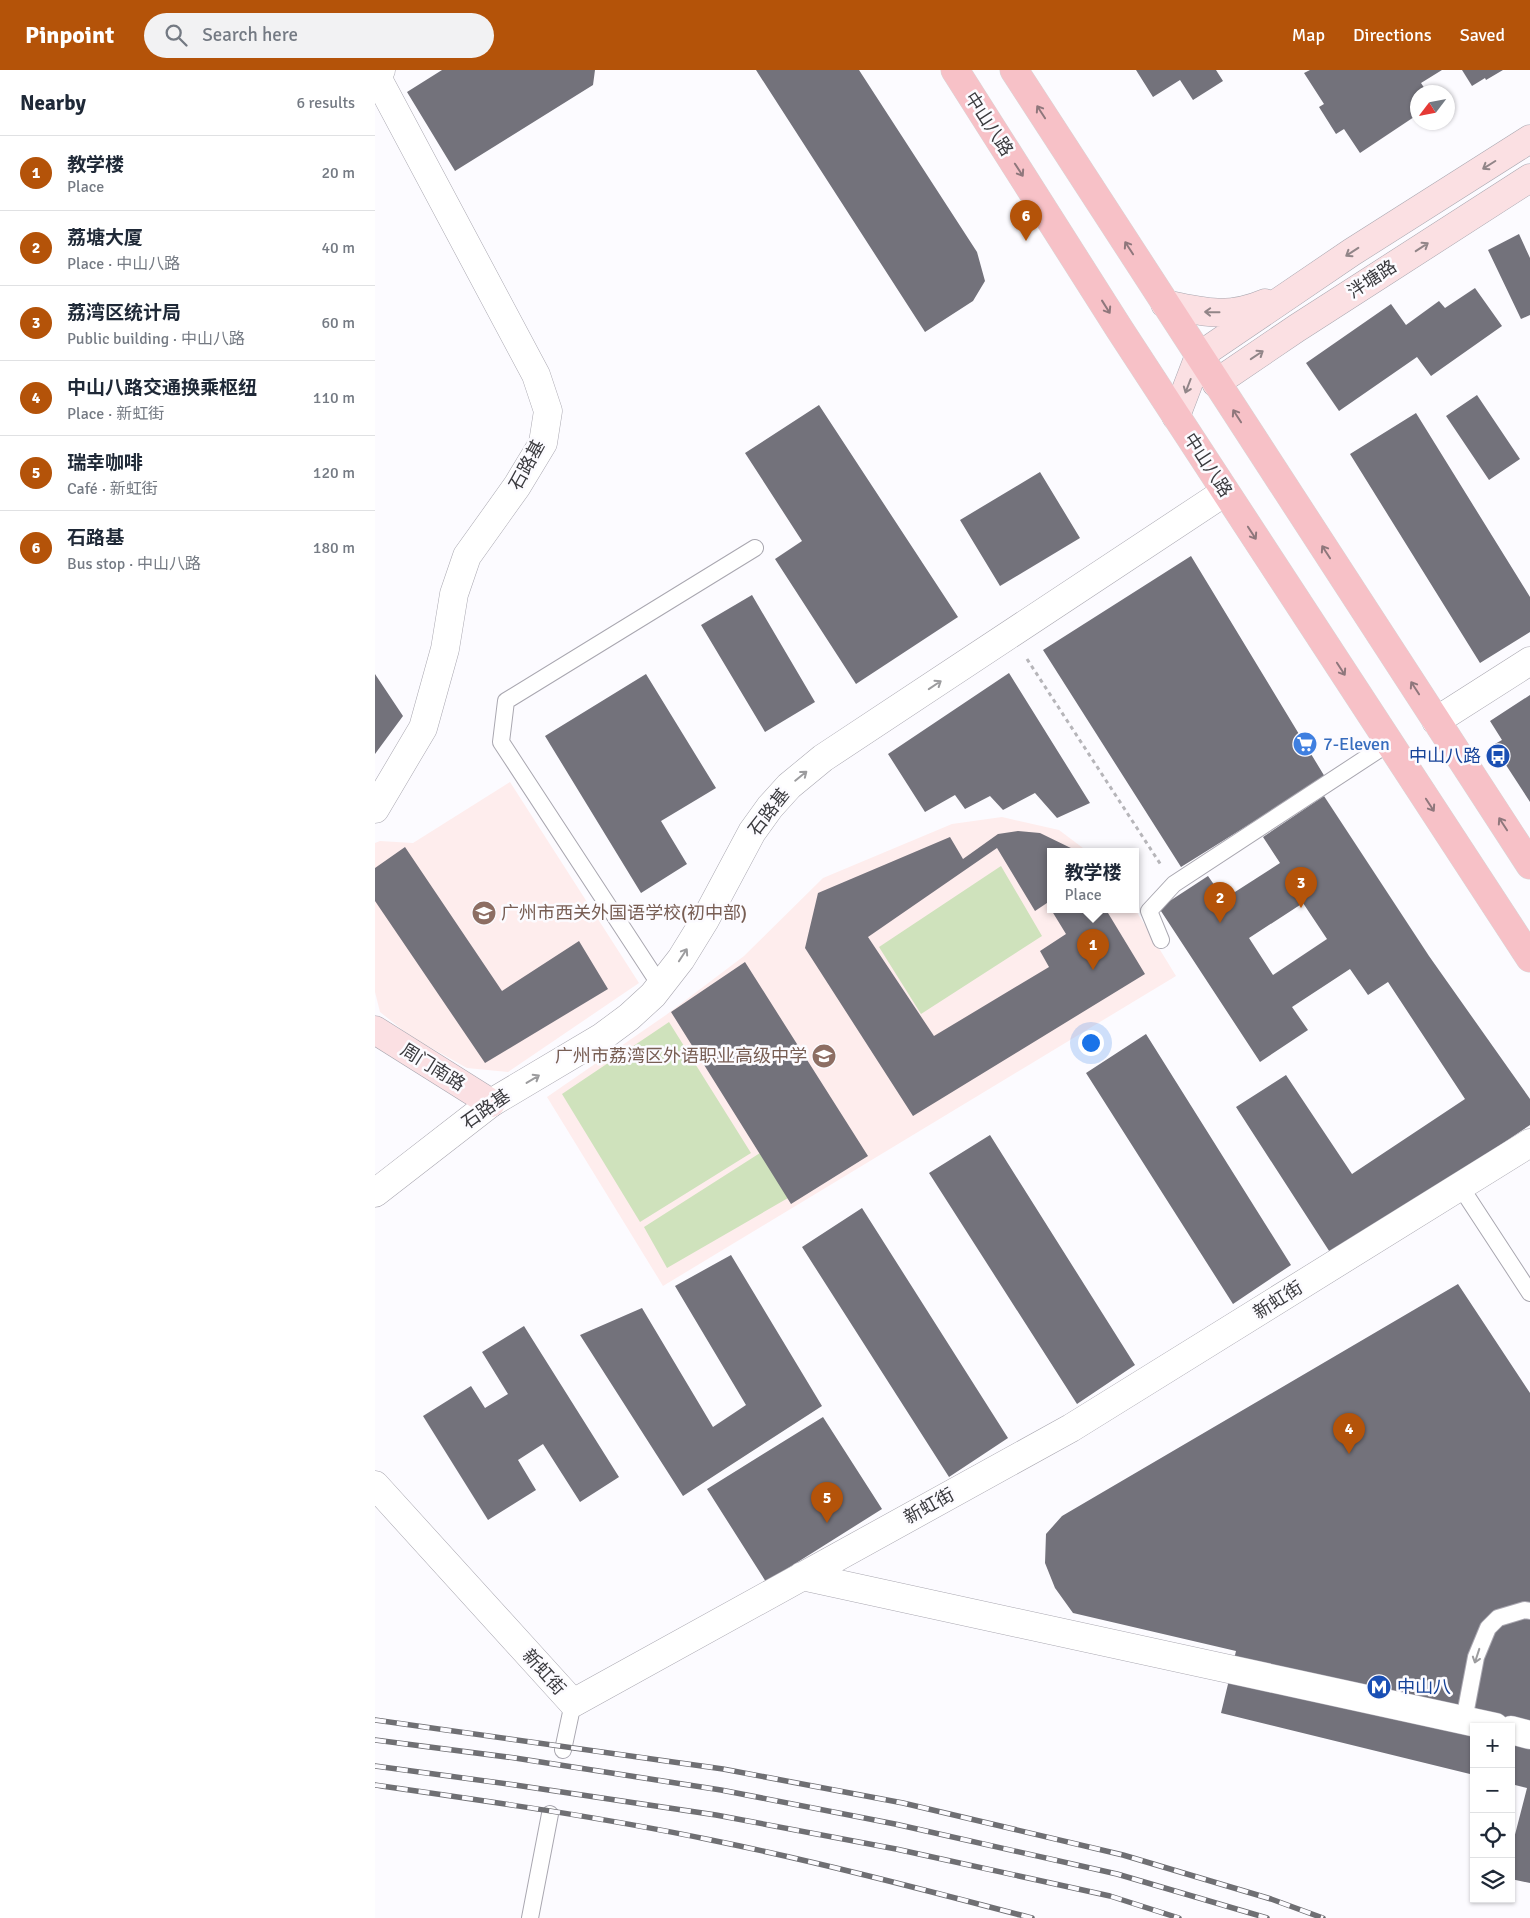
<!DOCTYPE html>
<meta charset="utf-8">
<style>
:root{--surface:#fff;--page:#f2f2f3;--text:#1f2937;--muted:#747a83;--line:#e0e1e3;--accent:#b45309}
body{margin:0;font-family:Signika,"Noto Sans SC",sans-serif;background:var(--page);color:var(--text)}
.controls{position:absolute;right:15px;bottom:15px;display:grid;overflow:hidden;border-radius:0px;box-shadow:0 1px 4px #0004}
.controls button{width:45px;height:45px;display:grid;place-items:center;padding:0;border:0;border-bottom:1px solid var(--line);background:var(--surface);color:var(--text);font:25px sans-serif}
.compass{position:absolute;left:1035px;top:15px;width:45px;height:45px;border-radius:50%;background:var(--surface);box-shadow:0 1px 4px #0004;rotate:238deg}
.you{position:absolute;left:715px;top:972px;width:18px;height:18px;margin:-12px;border:4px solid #fff;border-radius:50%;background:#1a73e8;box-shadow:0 0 0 8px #1a73e833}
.badge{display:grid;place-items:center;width:32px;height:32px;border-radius:50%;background:var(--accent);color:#fff;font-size:16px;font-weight:700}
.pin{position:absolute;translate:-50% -41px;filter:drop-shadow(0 1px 2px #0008)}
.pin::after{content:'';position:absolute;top:26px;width:18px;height:15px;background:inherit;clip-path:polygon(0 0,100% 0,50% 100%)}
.popup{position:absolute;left:672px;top:778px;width:92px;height:65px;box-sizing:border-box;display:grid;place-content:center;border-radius:0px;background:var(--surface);filter:drop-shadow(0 1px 4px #0005);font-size:16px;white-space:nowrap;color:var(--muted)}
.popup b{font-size:19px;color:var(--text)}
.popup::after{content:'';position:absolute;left:50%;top:100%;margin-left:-10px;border:10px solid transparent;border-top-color:var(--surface)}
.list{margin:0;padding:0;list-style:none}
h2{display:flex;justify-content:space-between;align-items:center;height:65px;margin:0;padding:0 20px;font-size:21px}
h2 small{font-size:16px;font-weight:400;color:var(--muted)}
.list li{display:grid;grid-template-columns:32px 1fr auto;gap:15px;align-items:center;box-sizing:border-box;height:75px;padding:0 20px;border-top:1px solid var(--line)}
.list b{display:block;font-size:19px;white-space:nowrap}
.list p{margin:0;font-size:16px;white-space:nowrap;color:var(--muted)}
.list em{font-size:16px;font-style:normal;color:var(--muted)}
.icon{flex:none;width:28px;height:28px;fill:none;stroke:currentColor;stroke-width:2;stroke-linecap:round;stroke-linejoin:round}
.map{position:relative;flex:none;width:1155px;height:1848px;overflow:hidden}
header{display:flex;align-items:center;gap:30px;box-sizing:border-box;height:70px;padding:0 25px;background:var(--accent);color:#fff}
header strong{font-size:24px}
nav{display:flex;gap:28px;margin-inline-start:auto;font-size:18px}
.search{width:350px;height:45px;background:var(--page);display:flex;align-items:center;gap:12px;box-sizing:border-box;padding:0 18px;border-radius:28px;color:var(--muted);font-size:19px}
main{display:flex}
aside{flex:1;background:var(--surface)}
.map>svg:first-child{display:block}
.education{fill:#feeded}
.green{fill:#cfe2bc}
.building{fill:#73727b;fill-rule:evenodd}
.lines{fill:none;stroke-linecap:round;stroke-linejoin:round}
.lane-casing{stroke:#a9a7b0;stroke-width:18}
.street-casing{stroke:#a9a7b0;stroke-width:29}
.secondary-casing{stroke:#a9a7b0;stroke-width:29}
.primary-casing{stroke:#d8d8d8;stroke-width:29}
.path{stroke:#b6b5b9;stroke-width:3;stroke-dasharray:4 4;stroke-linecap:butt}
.lane{stroke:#fff;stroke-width:16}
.street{stroke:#fff;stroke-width:28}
.secondary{stroke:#fbe0e3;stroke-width:28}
.primary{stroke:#f7c1c7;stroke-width:28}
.rail-casing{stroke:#6f6f73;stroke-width:5.5}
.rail{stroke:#fcfbff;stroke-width:4;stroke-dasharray:11;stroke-linecap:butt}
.oneway{stroke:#8f777c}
.oneway2{stroke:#918588}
.oneway3{stroke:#9c9c9e}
.labels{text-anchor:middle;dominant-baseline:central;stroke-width:5;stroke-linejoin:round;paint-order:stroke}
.street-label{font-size:18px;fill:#3a3a3e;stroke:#fcfbff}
.shop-label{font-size:18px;fill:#366cbe;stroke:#fcfbff;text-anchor:start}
.transit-label{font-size:18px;fill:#164399;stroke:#fcfbff;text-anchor:end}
.education-label{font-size:18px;fill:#785e54;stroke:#fcfbff;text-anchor:start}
</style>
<header>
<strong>Pinpoint</strong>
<div class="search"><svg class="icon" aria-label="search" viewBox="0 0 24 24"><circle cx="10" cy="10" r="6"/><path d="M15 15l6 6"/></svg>Search here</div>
<nav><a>Map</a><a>Directions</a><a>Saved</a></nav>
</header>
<main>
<aside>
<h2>Nearby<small>6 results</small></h2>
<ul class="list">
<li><span class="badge">1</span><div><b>教学楼</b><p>Place</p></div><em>20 m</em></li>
<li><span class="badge">2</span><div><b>荔塘大厦</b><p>Place · 中山八路</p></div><em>40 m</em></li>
<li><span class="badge">3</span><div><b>荔湾区统计局</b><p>Public building · 中山八路</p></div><em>60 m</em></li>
<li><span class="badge">4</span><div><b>中山八路交通换乘枢纽</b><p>Place · 新虹街</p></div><em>110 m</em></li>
<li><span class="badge">5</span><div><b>瑞幸咖啡</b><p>Café · 新虹街</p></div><em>120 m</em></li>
<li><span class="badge">6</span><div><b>石路基</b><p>Bus stop · 中山八路</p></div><em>180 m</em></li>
</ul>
</aside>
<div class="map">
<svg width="1155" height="1848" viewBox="0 0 1155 1848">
<rect width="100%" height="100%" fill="#fcfbff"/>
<path class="education" d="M 135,712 L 264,913 L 133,1002 L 92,998 L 35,966 L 5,942 L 0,922 L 0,773 L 5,771 L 38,773 Z
M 627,747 L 684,760 L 712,781 L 676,781 L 676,839 L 760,839 L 801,906 L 288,1216 L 172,1027 L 291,945 L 369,886 L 448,808 L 577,754 Z"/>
<path class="green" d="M 626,796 L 667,866 L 546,944 L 504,877 Z
M 294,952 L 376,1083 L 265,1152 L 187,1024 Z
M 385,1083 L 413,1128 L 292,1198 L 269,1157 Z"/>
<path class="building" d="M 67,0 L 220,0 L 218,15 L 80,101 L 32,22 Z
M 381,0 L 484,0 L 602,182 L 610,211 L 598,231 L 550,262 Z
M 761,0 L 841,0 L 848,11 L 818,30 L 805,10 L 778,27 Z
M 935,0 L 1067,0 L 1046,13 L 1052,22 L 1042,22 L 1042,45 L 985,83 L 969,59 L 961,64 L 944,37 L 949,34 L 929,3 Z
M 1087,0 L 1128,0 L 1111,10 L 1110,8 L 1097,16 Z
M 1144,164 L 1155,188 L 1155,245 L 1146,249 L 1113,180 Z
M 1100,218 L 1127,256 L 1056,306 L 1042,287 L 964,341 L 931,293 L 1016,234 L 1031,255 L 1064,231 L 1070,238 Z
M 1102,325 L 1145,389 L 1114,410 L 1071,346 Z
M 444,335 L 583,547 L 481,614 L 400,489 L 427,471 L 370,383 Z
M 1041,343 L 1155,527 L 1155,562 L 1105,593 L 975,384 Z
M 665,402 L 705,468 L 625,516 L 585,450 Z
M 816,486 L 950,707 L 806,797 L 668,580 Z
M 377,525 L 440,632 L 390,662 L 326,555 Z
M 634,603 L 715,733 L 682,748 L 660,723 L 628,740 L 615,726 L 590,739 L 580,725 L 550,742 L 513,684 Z
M 0,604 L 28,646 L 0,684 Z
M 271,604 L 341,718 L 286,751 L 312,794 L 266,823 L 170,666 Z
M 1155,625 L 1155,732 L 1118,675 L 1127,670 L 1115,651 Z
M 949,726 L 1054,886 L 1155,1029 L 1155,1055 L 958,1187 L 861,1037 L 911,1005 L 977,1104 L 1090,1029 L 1013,912 L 993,925 L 975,899 L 917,937 L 933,960 L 885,992 L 784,838 L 833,806 L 849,829 L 905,793 L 888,767 ZM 928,833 L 952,869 L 898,905 L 874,868 Z
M 643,761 L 665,763 L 702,781 L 676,781 L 676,839 L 741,839 L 733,843 L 770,904 L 538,1046 L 430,878 L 443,823 L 575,767 L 588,789 L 623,764 ZM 622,778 L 660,841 L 672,833 L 691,864 L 665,881 L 674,897 L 559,966 L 493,867 Z
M 30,777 L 127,921 L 204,871 L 233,919 L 110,993 L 0,831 L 0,798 Z
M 370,892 L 493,1086 L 416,1134 L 296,942 Z
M 771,964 L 916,1195 L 858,1234 L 711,1003 Z
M 615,1065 L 760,1295 L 702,1334 L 554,1103 Z
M 487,1138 L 633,1368 L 574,1407 L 427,1177 Z
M 356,1185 L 447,1336 L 308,1426 L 205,1265 L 267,1238 L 338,1357 L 371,1335 L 300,1216 Z
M 1083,1214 L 1155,1323 L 1155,1813 L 1136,1809 L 1136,1780 L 1152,1718 L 1136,1714 L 1136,1657 L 1099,1657 L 1099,1705 L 846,1643 L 861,1581 L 698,1543 L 680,1518 L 670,1493 L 671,1464 L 687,1446 Z
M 149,1256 L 244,1407 L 205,1432 L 168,1374 L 143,1390 L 161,1420 L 113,1450 L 48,1346 L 96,1316 L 110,1338 L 133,1324 L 107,1282 Z
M 448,1347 L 507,1439 L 391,1512 L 332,1419 Z"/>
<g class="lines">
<defs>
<path id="lane" d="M 786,870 L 774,841 L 799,814 L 1014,673
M 285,915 L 126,672 L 131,631 L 380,478
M 1085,1116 L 1155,1223
M 1089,1650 L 1101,1587 L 1113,1558 L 1123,1548 L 1150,1540 L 1155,1541
M 188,1680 L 198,1633
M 155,1848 L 175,1744"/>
<path id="street" d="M 1061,651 L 1155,591
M 0,739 L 48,658 L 70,579 L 79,524 L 92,486 L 142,416 L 168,373 L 173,341 L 161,305 L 2,7 L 6,0
M 0,1123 L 116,1033 L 227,967 L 254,947 L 278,925 L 306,889 L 330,850 L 377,762 L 395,737 L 414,716 L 448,688 L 850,422
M 0,1415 L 198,1633 L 696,1358 L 1155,1073
M 427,1506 L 1120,1657
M 1136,1660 L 1155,1665"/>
<path id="secondary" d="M 790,234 C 827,242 853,249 890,233
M 841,313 L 922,258 L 1155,108
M 801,346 L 824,286 L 977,182 L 1155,69
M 0,960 L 116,1033"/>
<path id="primary" d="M 580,0 L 745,260 L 1155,888
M 639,0 L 1155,795"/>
</defs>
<use href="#lane" class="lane-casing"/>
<use href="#street" class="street-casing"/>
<use href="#secondary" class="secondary-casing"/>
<use href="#primary" class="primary-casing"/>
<path class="path" d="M 652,589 L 786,795"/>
<use href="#lane" class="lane"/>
<use href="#street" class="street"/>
<use href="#secondary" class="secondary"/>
<use href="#primary" class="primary"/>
<defs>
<path id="rail" d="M 0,1650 L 348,1699 L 528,1733 L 748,1785 L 896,1829 L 948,1848
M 0,1670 L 140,1688 L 346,1720 L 520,1754 L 742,1804 L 892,1848
M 0,1696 L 140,1715 L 341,1745 L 521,1779 L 735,1826 L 804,1848
M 0,1715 C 112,1731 225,1747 336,1770 C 444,1792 550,1820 657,1848"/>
</defs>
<use href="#rail" class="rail-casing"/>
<use href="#rail" class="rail"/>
</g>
<defs><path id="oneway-shaft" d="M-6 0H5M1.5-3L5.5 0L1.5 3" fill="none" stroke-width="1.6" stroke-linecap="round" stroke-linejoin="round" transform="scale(1.25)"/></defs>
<g class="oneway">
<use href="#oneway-shaft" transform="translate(666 42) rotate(-123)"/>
<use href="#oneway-shaft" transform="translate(644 100) rotate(57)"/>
<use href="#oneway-shaft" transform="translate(754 178) rotate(-123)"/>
<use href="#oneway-shaft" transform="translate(731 237) rotate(58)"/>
<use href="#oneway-shaft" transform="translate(862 346) rotate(-123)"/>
<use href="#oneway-shaft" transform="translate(877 463) rotate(57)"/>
<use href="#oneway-shaft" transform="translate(951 482) rotate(-123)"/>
<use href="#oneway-shaft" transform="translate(966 599) rotate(57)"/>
<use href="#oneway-shaft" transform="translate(1040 618) rotate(-123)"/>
<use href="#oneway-shaft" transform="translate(1055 735) rotate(57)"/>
<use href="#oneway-shaft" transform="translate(1128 754) rotate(-123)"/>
</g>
<g class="oneway2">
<use href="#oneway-shaft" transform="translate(1114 95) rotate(148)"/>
<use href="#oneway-shaft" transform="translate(1047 177) rotate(-33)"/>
<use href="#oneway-shaft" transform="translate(977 182) rotate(147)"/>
<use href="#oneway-shaft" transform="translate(837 242) rotate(-179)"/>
<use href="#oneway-shaft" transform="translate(882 285) rotate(-34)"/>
<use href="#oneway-shaft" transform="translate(813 316) rotate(111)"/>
</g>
<g class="oneway3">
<use href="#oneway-shaft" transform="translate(560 615) rotate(-34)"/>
<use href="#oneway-shaft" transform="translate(426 706) rotate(-39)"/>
<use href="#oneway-shaft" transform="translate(308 885) rotate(-57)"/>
<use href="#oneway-shaft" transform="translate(158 1009) rotate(-31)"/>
<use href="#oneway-shaft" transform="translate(1102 1586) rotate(108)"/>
</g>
<defs>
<symbol id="supermarket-disc" viewBox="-11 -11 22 22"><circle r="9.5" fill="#3f7fe0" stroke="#fcfbff"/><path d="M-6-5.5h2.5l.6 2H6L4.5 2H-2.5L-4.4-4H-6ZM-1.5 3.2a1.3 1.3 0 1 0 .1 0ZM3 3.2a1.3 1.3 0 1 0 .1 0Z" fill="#fff"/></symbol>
<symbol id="bus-disc" viewBox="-11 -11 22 22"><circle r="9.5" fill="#1a4fb4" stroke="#fcfbff"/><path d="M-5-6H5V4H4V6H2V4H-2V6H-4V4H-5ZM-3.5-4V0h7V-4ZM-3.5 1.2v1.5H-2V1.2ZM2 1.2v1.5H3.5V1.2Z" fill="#fff"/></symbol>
<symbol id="school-disc" viewBox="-11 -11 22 22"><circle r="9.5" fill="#8d6e63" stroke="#fcfbff"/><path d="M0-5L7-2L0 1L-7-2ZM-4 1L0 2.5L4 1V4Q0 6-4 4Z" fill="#fff"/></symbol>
<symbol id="metro-disc" viewBox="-11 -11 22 22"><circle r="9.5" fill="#1a4fb4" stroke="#fcfbff"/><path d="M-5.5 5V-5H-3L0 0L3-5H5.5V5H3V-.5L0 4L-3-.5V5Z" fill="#fff"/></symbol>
</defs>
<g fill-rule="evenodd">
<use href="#supermarket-disc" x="916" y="660" width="28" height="28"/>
<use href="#bus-disc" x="1109" y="672" width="28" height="28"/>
<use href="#school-disc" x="95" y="829" width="28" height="28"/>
<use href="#school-disc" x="435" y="972" width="28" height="28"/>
<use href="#metro-disc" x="990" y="1603" width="28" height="28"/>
</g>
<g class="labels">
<g class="street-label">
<text transform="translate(614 54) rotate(57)">中山八路</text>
<text transform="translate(997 209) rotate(-33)">泮塘路</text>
<text transform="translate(152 395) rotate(-61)">石路基</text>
<text transform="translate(833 395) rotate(57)">中山八路</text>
<text transform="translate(394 742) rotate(-52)">石路基</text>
<text transform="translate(58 997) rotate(32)">周门南路</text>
<text transform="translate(111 1039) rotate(-35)">石路基</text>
<text transform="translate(903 1230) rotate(-32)">新虹街</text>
<text transform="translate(554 1436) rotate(-29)">新虹街</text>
<text transform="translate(169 1602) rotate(48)">新虹街</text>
</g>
<g class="shop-label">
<text x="948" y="674">7-Eleven</text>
</g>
<g class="transit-label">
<text x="1106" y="686">中山八路</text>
<text x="1022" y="1617" text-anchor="start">中山八</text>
</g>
<g class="education-label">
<text x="126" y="843">广州市西关外国语学校(初中部)</text>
<text x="432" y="986" text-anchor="end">广州市荔湾区外语职业高级中学</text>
</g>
</g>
</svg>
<div class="controls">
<button>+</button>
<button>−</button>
<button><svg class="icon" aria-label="locate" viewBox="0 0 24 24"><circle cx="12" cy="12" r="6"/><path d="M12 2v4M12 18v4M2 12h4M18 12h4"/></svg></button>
<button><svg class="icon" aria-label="layers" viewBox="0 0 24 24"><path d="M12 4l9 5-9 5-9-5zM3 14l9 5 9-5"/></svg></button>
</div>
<svg class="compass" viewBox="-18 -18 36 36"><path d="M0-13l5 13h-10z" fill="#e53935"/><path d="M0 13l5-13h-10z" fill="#747a83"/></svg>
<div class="you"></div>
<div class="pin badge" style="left:718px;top:900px">1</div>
<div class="popup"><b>教学楼</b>Place</div>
<div class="pin badge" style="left:845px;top:853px">2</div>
<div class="pin badge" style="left:926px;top:838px">3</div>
<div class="pin badge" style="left:974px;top:1384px">4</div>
<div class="pin badge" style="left:452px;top:1453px">5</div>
<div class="pin badge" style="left:651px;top:171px">6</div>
</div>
</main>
